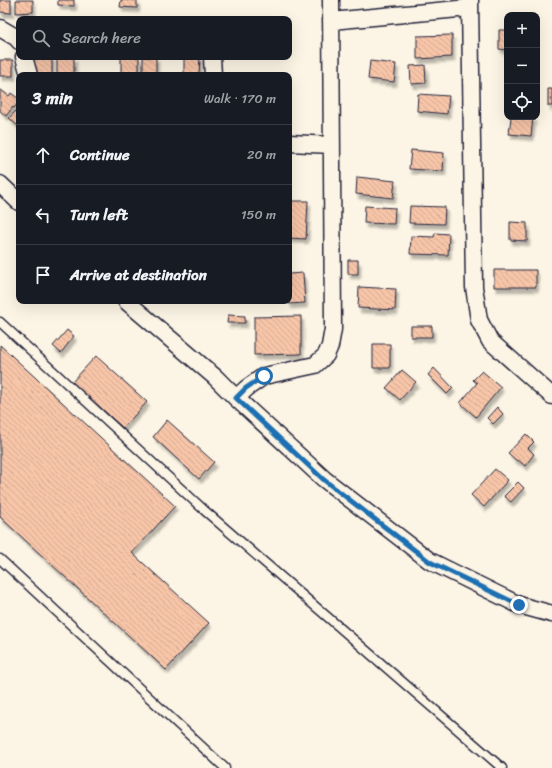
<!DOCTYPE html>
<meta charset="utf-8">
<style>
:root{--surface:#171b24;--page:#20242c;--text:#f1f3f6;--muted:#9ea1a6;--line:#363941}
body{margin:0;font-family:Sriracha,sans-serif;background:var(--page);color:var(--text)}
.controls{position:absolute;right:12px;top:12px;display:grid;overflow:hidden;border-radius:8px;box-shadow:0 4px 16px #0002}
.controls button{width:36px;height:36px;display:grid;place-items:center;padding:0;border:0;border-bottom:1px solid var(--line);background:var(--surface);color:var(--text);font:20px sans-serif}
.stop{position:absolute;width:12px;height:12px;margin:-9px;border:3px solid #1f6fb2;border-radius:50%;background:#fff}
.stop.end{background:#1f6fb2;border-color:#fff;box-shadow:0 1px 4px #0008}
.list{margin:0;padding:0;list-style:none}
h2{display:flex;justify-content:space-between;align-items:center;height:52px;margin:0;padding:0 16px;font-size:17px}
h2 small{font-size:13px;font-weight:400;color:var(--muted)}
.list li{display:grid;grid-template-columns:26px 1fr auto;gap:12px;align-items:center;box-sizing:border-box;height:60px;padding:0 16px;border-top:1px solid var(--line)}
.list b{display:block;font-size:15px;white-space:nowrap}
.list em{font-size:13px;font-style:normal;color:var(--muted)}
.icon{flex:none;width:22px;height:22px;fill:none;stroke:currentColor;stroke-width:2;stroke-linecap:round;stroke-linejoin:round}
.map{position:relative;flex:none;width:552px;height:768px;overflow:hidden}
.search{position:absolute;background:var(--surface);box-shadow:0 4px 16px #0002;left:16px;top:16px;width:276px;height:44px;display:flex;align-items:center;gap:10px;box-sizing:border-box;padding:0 14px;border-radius:8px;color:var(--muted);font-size:15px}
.panel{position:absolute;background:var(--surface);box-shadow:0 4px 16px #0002;left:16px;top:72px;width:276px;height:232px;border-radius:8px}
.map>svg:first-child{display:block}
.building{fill:url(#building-back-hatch);stroke:#22223b;filter:url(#shadow)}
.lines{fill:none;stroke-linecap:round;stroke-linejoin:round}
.service-casing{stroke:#22223b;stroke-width:11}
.minor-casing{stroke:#22223b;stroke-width:19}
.service{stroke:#fcf5e5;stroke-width:8}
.minor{stroke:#fcf5e5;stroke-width:16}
.route{stroke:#1f6fb2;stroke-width:5}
</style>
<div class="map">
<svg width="552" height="768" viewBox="0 0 552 768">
<defs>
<pattern id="building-back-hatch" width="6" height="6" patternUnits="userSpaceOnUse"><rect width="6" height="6" fill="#f7c5a8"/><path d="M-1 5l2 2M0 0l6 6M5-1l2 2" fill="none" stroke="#d3a992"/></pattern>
<filter id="shadow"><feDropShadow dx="2.5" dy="4.5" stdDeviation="1" flood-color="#0004"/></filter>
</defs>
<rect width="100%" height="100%" fill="#fcf5e5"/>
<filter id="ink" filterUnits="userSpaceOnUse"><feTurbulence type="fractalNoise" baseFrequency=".025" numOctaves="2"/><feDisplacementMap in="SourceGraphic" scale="8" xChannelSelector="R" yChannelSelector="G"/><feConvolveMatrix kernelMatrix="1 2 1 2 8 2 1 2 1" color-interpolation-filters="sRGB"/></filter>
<g filter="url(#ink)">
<path class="building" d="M 0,0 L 11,0 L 11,13 L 0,12 Z
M 16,0 L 33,0 L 33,12 L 16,13 Z
M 58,0 L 74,0 L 74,6 L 58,5 Z
M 121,0 L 137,0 L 137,8 L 120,7 Z
M 499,30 L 507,30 L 507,50 L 499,49 Z
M 452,35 L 452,57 L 417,59 L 417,36 Z
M 34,57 L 52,57 L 52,75 L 34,75 Z
M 57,57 L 74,57 L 74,75 L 57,75 Z
M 121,57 L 139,57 L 139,75 L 121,75 Z
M 143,57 L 156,57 L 156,75 L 143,75 Z
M 184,57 L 200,57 L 199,75 L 184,75 Z
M 0,60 L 13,60 L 13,76 L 0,76 Z
M 370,61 L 396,64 L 394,82 L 368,79 Z
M 425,65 L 426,83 L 411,84 L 410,66 Z
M 0,89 L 9,96 L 11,93 L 19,99 L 19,102 L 14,108 L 13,107 L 6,116 L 0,111 Z
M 548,89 L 552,89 L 552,106 L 548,106 Z
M 418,94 L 449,96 L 447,114 L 417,111 Z
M 17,110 L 19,113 L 19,127 L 9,118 Z
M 511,117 L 533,117 L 531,136 L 509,134 Z
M 411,150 L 444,153 L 443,171 L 409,169 Z
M 357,177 L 395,181 L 393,198 L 356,194 Z
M 290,201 L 308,201 L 306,239 L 289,238 Z
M 365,206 L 395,208 L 394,224 L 364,223 Z
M 410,206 L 445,207 L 444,224 L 409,223 Z
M 510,222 L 527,223 L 527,241 L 510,240 Z
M 435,233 L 449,234 L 448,255 L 410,254 L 411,236 L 434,237 Z
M 348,260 L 358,260 L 358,274 L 348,274 Z
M 494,270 L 536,270 L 536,287 L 494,287 Z
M 303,273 L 305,303 L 289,304 L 289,274 Z
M 359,287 L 396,289 L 395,310 L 358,308 Z
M 228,315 L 245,316 L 245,323 L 227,323 Z
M 301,316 L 301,354 L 254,355 L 254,317 Z
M 411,326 L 432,326 L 432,337 L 411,337 Z
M 67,330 L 74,336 L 61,353 L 53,346 Z
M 373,344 L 390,344 L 390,368 L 373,368 Z
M 0,345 L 175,506 L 132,553 L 209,623 L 166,670 L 0,517 Z
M 96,356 L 147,402 L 123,428 L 72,382 Z
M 434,368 L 453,388 L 447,394 L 428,375 Z
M 402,370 L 416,382 L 400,400 L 386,388 Z
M 482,371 L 501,387 L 476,417 L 460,403 L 477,383 L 473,380 Z
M 497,407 L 503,414 L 493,424 L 487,418 Z
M 167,420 L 214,462 L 199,479 L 153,437 Z
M 526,434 L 534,442 L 528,448 L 534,454 L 525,466 L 518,460 L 517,461 L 508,453 Z
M 495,469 L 508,480 L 484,507 L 471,495 Z
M 518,482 L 524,488 L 511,502 L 504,496 Z"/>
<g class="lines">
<defs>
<path id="service" d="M 0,322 L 204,510 L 502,768
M 0,559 L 225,768"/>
<path id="minor" d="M 470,0 L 474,287 L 479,320 L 490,341 L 552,396
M 331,21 L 469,8
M 0,28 L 17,38 L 19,41
M 24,57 L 29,75
M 212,57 L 213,75
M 289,143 L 332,145
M 0,184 L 19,202
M 126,301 L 215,377 L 236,398 L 324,479 L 430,561 L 519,605 L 552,614
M 236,398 L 247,388 L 264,376 L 315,365 L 326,355 L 330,346 L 333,329 L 331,0"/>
</defs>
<use href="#service" class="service-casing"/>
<use href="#minor" class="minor-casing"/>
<use href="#service" class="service"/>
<use href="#minor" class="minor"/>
</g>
</g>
<g class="lines" filter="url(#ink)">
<path class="route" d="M 264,376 L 246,388 L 236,398 L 324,480 L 430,562 L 519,605"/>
</g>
</svg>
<div class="controls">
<button>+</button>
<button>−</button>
<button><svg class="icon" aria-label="locate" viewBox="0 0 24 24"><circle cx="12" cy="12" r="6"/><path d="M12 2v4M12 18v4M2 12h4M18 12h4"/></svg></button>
</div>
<div class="stop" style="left:264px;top:376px"></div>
<div class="stop end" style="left:519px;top:605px"></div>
<div class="search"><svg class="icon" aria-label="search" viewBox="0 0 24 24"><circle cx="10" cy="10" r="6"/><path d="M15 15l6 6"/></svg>Search here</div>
<section class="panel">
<h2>3 min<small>Walk · 170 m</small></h2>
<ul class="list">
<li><svg class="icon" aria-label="ahead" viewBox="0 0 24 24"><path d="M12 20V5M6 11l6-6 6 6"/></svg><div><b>Continue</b></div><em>20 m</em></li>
<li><svg class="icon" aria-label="left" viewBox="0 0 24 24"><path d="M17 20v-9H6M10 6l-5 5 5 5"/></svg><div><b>Turn left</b></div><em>150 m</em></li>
<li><svg class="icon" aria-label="arrive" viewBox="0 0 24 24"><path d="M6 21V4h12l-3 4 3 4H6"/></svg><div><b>Arrive at destination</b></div></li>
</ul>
</section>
</div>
